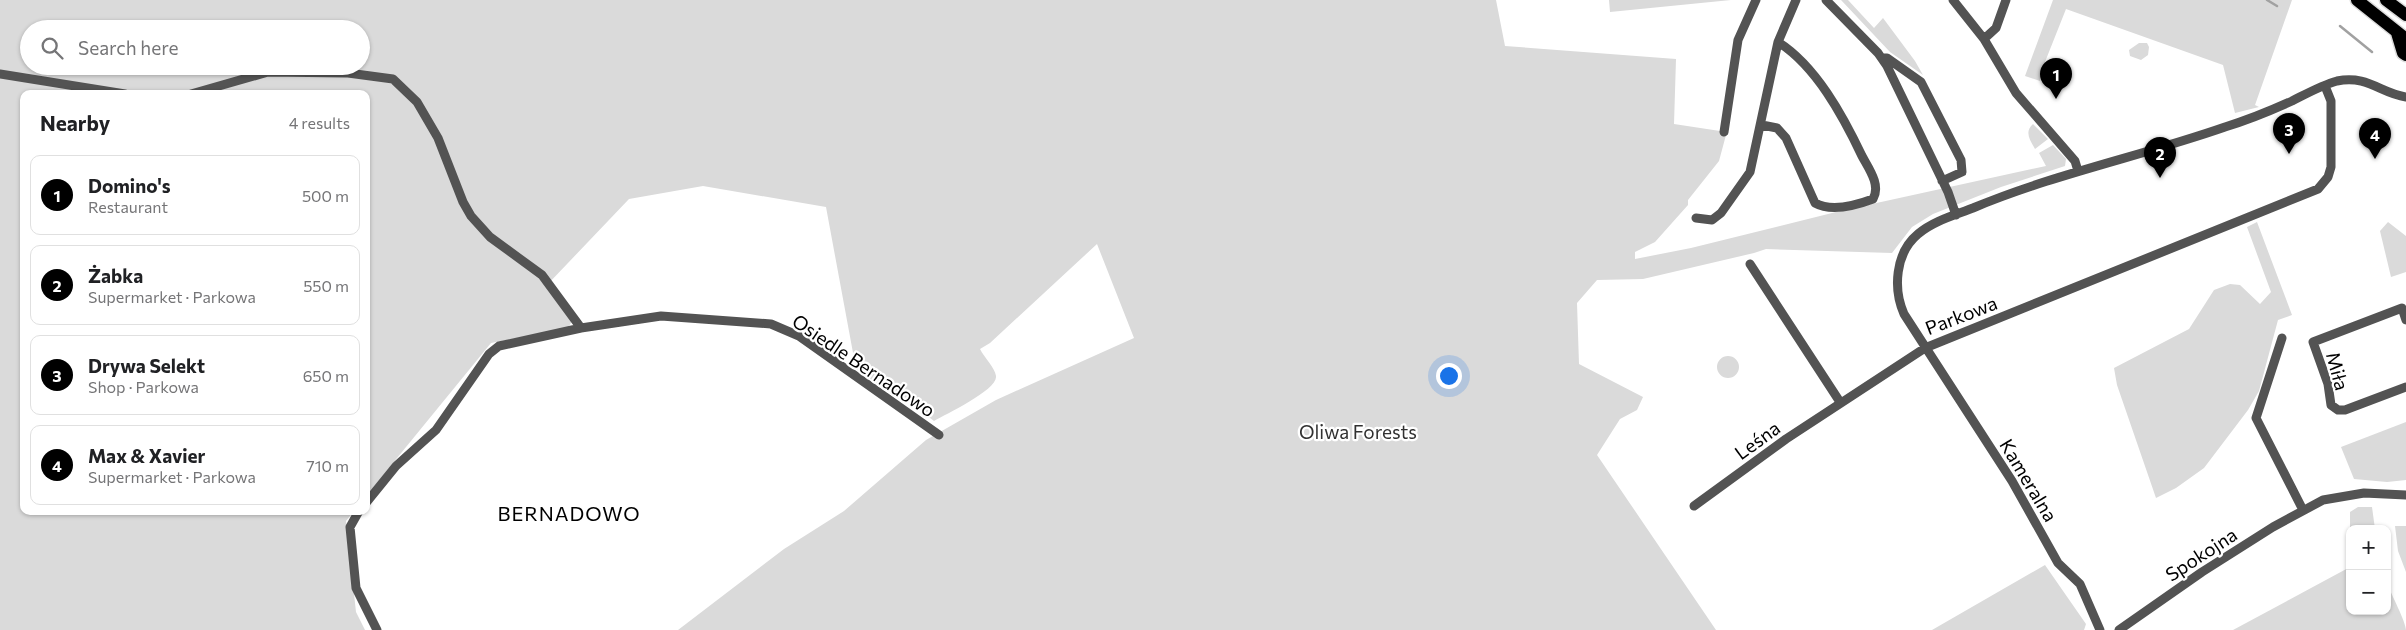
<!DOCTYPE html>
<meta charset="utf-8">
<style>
:root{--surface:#fff;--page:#f6f6f6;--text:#202124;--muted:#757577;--line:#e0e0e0;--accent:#000}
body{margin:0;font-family:Commissioner,sans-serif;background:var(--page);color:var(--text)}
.controls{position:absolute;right:15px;bottom:15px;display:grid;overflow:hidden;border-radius:10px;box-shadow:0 1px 4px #0004}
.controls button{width:45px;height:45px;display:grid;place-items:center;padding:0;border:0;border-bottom:1px solid var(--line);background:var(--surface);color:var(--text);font:25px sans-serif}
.you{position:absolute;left:1448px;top:375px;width:18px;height:18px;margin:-12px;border:4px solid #fff;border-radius:50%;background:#1a73e8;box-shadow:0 0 0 8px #1a73e833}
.badge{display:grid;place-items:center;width:32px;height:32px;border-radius:50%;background:var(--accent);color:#fff;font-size:16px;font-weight:700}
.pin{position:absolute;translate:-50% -41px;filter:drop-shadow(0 1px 2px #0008)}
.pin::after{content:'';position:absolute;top:26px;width:18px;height:15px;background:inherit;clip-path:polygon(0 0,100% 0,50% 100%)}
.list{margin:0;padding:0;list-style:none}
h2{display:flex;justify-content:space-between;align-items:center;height:65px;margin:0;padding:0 20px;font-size:21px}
h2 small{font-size:16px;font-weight:400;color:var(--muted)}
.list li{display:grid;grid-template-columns:32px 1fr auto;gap:15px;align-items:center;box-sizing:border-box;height:80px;margin:0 10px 10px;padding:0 10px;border:1px solid var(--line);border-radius:10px}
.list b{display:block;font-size:19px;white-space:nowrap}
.list p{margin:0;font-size:16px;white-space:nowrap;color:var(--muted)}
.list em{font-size:16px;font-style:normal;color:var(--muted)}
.icon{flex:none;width:28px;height:28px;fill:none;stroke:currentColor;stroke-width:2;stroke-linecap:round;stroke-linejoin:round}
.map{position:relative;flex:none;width:2406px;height:630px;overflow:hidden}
.search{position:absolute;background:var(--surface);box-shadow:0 1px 4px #0004;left:20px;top:20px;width:350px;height:55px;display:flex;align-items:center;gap:12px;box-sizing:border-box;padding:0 18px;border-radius:28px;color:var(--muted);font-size:19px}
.panel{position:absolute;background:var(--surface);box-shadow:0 1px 4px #0004;left:20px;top:90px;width:350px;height:425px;border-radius:10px}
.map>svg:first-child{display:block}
.green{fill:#dadada;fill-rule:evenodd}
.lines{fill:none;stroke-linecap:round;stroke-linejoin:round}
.stream{stroke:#a1a1a1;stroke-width:2.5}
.primary-casing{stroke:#dbdbdb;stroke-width:15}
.minor{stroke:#535353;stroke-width:9}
.primary{stroke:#000;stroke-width:12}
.labels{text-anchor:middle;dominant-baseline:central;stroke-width:4.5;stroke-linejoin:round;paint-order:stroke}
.street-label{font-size:19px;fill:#000;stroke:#fff}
.park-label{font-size:19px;fill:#313131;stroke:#fff}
.neighbourhood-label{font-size:20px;letter-spacing:1px;fill:#000;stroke:#fff}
</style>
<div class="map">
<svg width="2406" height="630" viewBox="0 0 2406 630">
<rect width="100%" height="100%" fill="#fff"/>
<path class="green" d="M 0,0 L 1496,0 L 1505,46 L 1676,59 L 1674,124 L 1720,131 L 1726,135 L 1719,161 L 1688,200 L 1688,205 L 1655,242 L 1635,252 L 1635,259 L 1691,248 L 1840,211 L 2046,166 L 2039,153 L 2053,145 L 2066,159 L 2065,166 L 2001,187 L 1933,214 L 1912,227 L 1892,253 L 1766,249 L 1754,253 L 1643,279 L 1597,280 L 1577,303 L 1579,364 L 1643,397 L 1637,410 L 1620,419 L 1597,455 L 1716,630 L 678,630 L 784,549 L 844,511 L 926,440 L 996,400 L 1134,338 L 1097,244 L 990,343 L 980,349 C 984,357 995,368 996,376 C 998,390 946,414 934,421 L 909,402 L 904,402 L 856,369 L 826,207 L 703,186 L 629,199 L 547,285 L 572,321 L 568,328 L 491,343 L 366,496 L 366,94 L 24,94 L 24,511 L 354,511 L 346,521 L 356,612 L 365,630 L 0,630 ZM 29,29 L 361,29 L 361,66 L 29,66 Z
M 1609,0 L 1731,0 L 1610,12 Z
M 1841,0 L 1848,0 L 1874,28 L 1883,18 L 1915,61 L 1923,75 L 1890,52 Z
M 2053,0 L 2292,0 L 2255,105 L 2259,107 L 2235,113 L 2223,65 L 2066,9 L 2043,67 L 2040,81 L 2025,76 Z
M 2139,43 L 2147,43 L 2149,47 L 2148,55 L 2141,60 L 2130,56 L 2129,50 Z
M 2033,124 L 2048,139 L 2035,149 C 2030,140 2024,132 2033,124 Z
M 2257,222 L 2292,315 L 2278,320 L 2259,391 L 2248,410 L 2204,468 L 2176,488 L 2156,498 L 2117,385 L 2114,368 L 2189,329 L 2214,290 L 2230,284 L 2240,285 L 2260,304 L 2271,292 L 2247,227 Z
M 2388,222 L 2406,236 L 2406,272 L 2391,277 L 2380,231 Z
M1717 367a11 11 0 1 1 22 0a11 11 0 1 1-22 0Z
M 2406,422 L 2406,480 L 2387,482 L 2354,479 L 2341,447 Z
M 2358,507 L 2372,507 L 2375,529 L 2350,529 L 2350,512 Z
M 2395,526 L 2406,526 L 2406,572 L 2398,551 Z
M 2045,565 L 2086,624 L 2084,630 L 1932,630 Z
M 2350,567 L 2350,611 L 2387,611 L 2387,583 C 2391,594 2406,622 2406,630 L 2233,630 Z"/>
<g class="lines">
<path class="stream" d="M 2267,0 L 2277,6
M 2340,26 L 2372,52"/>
<defs>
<path id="primary" d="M 2357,0 L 2406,39
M 2386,0 L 2406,15
M 2397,33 L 2403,53 L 2406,55"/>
</defs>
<use href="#primary" class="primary-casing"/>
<path class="minor" d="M 1826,0 L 1878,53 L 1887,66 L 1948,192 L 1956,215
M 1953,0 L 1984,39 L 2016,93 L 2075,161 L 2078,171
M 1984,39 L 1996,28 L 2006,0
M 1882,58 L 1887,58 L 1921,82 L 1961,160 L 1962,172 L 1942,181
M 0,74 L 125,94
M 191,94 L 268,72 L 348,73 L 393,79 L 417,102 L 438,138 L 463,202 L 471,216 L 490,237 L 542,275 L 581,328
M 1762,125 L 1777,128 L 1786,138 L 1815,203 C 1831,212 1857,205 1873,199 C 1881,185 1869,169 1862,156 C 1843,116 1816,66 1778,42
M 1724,132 L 1738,40 L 1756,0
M 1696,218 L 1712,220 L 1721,213 L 1750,172 L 1778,42 L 1796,0
M 1750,264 L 1840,402
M 2406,320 L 2402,308 L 2313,342 L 2328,384 L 2331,405 L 2338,410 L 2345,410 L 2406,387
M 2282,338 L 2256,418 L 2303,510
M 366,503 L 396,466 L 436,430 L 489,354 L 499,346 L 581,328 L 661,316 L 771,324 L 799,336 L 939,435
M 1694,506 L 1786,439 L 1925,348 L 2318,189 L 2328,177 L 2331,167 L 2331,101 L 2325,86
M 359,511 L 350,527 L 356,588 L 377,630
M 2100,630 L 2080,584 L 2058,563 L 2012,481 L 1904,314 C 1893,289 1895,253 1918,234 C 1933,221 1955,215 1973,208 C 2054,174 2142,156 2225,127 C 2248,120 2270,111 2292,101 C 2306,94 2322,85 2337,81 C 2368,75 2380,93 2406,97
M 2119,630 L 2202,572 L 2273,527 L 2323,500 L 2364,493 L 2406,495"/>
<use href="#primary" class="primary"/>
</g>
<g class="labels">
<g class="street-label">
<text transform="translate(1961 315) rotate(-21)">Parkowa</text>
<text transform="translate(864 365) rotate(34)">Osiedle Bernadowo</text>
<text transform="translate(2338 371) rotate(75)">Miła</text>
<text transform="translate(1757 440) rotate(-36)">Leśna</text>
<text transform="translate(2029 480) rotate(59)">Kameralna</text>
<text transform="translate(2201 554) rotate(-33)">Spokojna</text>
</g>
<g class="park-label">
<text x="1358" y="431">Oliwa Forests</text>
</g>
<g class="neighbourhood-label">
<text x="569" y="513">BERNADOWO</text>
</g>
</g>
</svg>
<div class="controls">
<button>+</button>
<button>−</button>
</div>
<div class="you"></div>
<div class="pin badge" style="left:2056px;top:99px">1</div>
<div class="pin badge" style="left:2160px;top:178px">2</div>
<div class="pin badge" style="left:2289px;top:154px">3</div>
<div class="pin badge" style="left:2375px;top:159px">4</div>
<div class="search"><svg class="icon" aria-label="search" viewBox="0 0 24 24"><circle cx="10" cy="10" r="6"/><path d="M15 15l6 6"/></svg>Search here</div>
<section class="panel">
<h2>Nearby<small>4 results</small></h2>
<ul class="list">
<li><span class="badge">1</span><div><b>Domino's</b><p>Restaurant</p></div><em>500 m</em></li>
<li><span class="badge">2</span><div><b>Żabka</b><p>Supermarket · Parkowa</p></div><em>550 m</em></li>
<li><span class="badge">3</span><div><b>Drywa Selekt</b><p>Shop · Parkowa</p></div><em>650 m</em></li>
<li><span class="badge">4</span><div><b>Max &amp; Xavier</b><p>Supermarket · Parkowa</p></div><em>710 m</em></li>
</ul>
</section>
</div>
